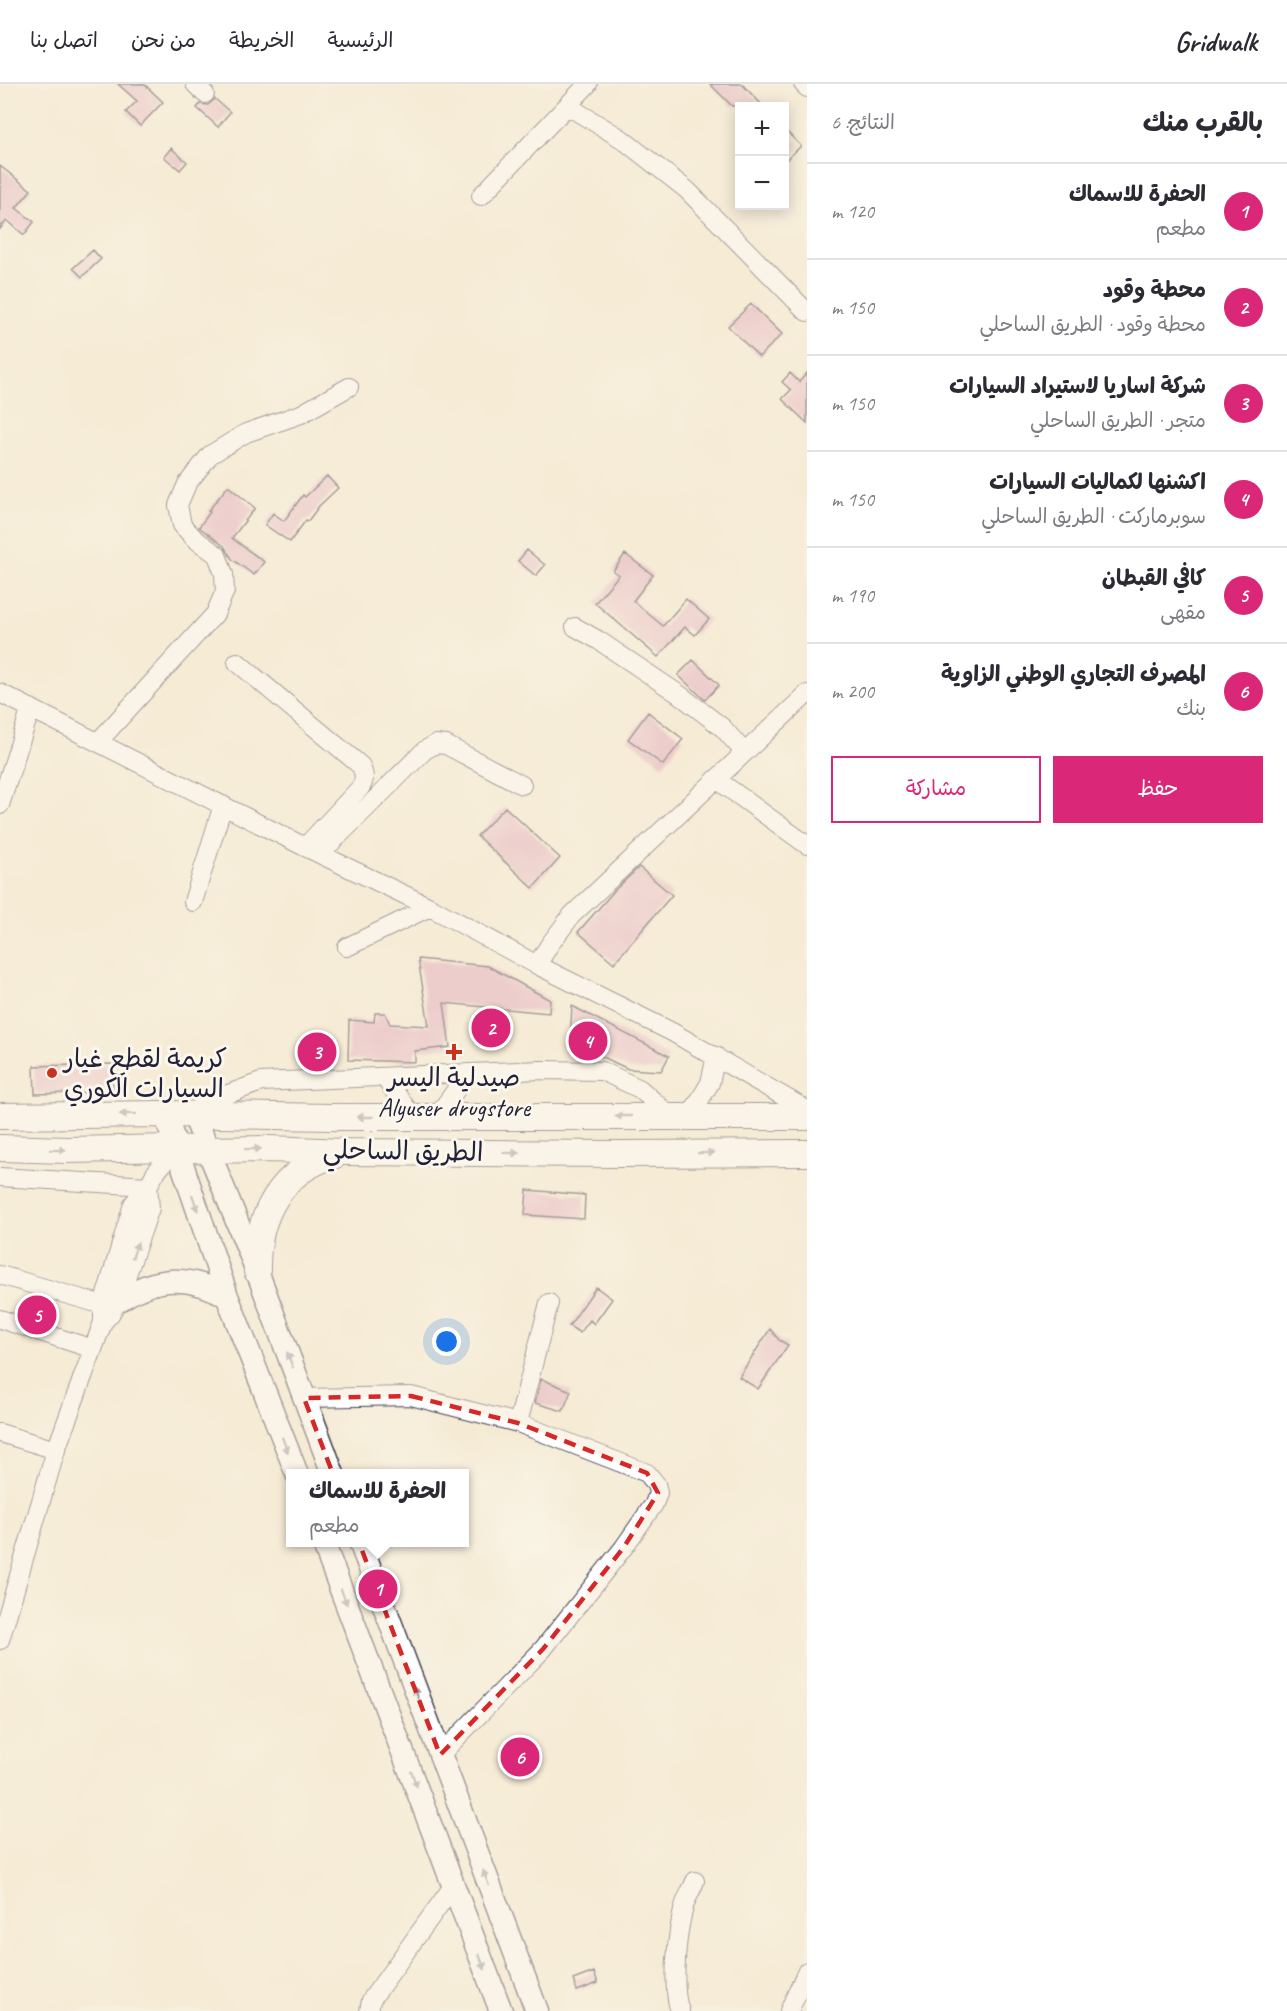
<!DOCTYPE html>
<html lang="ar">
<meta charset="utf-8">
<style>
:root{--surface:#fff;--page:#f2f2f3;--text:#2b2b33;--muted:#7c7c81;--line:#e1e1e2;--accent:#db2777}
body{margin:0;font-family:Caveat,"Playpen Sans Arabic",sans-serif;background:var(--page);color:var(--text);direction:rtl}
.controls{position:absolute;right:18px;top:18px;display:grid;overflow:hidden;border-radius:0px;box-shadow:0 3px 15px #0003}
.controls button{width:54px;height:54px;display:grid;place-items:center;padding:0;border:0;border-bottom:2px solid var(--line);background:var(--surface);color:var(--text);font:30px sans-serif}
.you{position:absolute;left:447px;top:1258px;width:21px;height:21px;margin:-15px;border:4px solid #fff;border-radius:50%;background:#1a73e8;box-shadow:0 0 0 9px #1a73e833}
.badge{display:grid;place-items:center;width:39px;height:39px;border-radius:50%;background:var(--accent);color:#fff;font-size:20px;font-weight:700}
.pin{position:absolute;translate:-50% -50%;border:3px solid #fff;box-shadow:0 2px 6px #0006}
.popup{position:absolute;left:286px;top:1385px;width:183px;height:78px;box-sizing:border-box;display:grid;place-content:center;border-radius:0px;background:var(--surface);filter:drop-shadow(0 2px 4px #0005);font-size:20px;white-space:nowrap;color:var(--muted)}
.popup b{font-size:22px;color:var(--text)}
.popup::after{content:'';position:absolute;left:50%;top:100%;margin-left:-12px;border:12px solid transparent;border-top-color:var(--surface)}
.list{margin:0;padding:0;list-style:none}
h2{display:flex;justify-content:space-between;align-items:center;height:78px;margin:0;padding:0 24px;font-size:26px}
h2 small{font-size:20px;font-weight:400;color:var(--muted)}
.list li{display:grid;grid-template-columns:39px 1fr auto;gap:18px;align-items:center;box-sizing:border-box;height:96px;padding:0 24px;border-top:2px solid var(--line)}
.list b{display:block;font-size:22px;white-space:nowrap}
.list p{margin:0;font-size:20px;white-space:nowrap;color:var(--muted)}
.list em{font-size:20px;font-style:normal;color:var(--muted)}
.actions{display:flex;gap:12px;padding:18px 24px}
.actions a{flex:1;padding:14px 0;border:2px solid var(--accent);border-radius:0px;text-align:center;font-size:21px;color:var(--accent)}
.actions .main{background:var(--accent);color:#fff}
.map{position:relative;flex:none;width:807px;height:1927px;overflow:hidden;direction:ltr}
header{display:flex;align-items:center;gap:36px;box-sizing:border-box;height:84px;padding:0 30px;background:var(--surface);border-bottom:2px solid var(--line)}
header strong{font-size:28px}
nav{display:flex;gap:33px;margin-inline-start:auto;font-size:21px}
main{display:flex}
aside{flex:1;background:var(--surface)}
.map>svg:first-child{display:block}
.building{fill:#e1a8c0}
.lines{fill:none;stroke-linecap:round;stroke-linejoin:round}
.minor-casing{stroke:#424052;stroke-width:20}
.major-casing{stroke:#424052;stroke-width:25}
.highway-casing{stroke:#424052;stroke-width:28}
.minor{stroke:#fff;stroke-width:18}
.major{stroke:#fff;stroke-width:22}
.highway{stroke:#fff;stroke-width:26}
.oneway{fill:#9c9ca7}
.marked{fill:none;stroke:#d62828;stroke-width:4.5;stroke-dasharray:12 8;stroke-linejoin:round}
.poi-dot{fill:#c8321e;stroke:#fbf7ec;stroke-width:2}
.labels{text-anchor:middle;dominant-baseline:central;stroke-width:6;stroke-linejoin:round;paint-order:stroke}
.poi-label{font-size:26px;fill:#22223b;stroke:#fbf7ec;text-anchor:start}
.street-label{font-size:26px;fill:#22223b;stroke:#fbf7ec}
</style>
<header>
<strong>Gridwalk</strong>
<nav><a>الرئيسية</a><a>الخريطة</a><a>من نحن</a><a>اتصل بنا</a></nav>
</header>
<main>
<aside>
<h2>بالقرب منك<small>النتائج: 6</small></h2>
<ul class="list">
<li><span class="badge">1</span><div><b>الحفرة للاسماك</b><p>مطعم</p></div><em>120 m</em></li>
<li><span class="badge">2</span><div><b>محطة وقود</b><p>محطة وقود · الطريق الساحلي</p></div><em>150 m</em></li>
<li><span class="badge">3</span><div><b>شركة اساريا لاستيراد السيارات</b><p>متجر · الطريق الساحلي</p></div><em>150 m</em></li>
<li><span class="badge">4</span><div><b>اكشنها لكماليات السيارات</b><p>سوبرماركت · الطريق الساحلي</p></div><em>150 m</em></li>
<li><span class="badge">5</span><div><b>كافي القبطان</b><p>مقهى</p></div><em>190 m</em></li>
<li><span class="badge">6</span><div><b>المصرف التجاري الوطني الزاوية</b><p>بنك</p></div><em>200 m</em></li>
</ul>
<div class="actions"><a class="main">حفظ</a><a>مشاركة</a></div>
</aside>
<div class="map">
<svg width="807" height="1927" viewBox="0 0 807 1927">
<rect width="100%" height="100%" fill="#fbf7ec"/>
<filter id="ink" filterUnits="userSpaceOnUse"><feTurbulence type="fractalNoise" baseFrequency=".0167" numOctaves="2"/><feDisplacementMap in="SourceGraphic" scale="12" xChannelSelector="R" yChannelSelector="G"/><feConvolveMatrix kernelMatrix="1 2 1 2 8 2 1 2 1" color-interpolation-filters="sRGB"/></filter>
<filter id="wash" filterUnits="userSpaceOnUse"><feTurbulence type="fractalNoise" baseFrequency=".008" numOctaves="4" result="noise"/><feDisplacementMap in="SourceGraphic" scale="24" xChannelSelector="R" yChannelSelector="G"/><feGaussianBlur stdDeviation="1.35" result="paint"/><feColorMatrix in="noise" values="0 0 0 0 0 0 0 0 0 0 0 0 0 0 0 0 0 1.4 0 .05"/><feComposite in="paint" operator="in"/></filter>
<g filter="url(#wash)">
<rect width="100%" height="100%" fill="#f5ebd5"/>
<g id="blocks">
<path class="building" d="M 118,0 L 144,0 L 163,18 L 140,42 L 126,28 L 137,17 Z
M 710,0 L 742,0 L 763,22 L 732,22 Z
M 215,15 L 230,28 L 218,43 L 197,24 L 200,20 L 208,21 Z
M 784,45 L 801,62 L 784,78 Z
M 171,64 L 187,78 L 180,86 L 164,73 Z
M 0,82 L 31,106 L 16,124 L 34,138 L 24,151 L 7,136 L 0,145 Z
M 93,166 L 101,175 L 82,193 L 73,184 Z
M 751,220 L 782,250 L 759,273 L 728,242 Z
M 790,289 L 799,298 L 807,289 L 807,339 L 782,315 L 791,306 L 782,298 Z
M 327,392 L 338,404 L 319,422 L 308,437 L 306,436 L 290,458 L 265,441 L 273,429 L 284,437 L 303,411 L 305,413 Z
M 228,402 L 255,424 L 232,454 L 264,478 L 254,491 L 232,475 L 224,462 L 199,443 L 210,428 L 208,427 Z
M 527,466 L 545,481 L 536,492 L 518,477 Z
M 625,470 L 653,491 L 633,517 L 663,542 L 686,515 L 709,535 L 695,551 L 685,543 L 658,573 L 595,519 L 619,491 L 613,487 Z
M 693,576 L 719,601 L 705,616 L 678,591 Z
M 648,628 L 683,655 L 663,681 L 628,655 Z
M 505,723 L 560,774 L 533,804 L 477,752 Z
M 639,783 L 672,811 L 614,879 L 578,848 L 614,807 Z
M 418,875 L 488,882 L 550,916 L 549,929 L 444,919 L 450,963 L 415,967 L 415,978 L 348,976 L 349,936 L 374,938 L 375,929 L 385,929 L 390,940 L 429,942 Z
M 572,922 L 669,972 L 661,987 L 628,985 L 570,957 Z
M 112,980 L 113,1008 L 35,1010 L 34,982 Z
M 527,1106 L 585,1111 L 584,1135 L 525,1131 Z
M 596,1203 L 612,1215 L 594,1240 L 590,1236 L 580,1249 L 569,1242 Z
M 770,1245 L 779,1256 L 788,1261 L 758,1305 L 739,1293 Z
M 541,1295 L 571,1307 L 563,1327 L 535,1319 Z
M 594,1888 L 598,1899 L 577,1907 L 573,1896 Z"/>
</g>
</g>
<g filter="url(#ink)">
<use href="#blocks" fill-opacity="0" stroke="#424052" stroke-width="1.5"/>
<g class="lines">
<defs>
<path id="minor" d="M 195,0 L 205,10
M 803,0 L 807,4
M 565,24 L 588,0
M 481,112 L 565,24 L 571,24 L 622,55 L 687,106 L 807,228
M 575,543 L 598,556 L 680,611 L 723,644 L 744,668
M 237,578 L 361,682 C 364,690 366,696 360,704 L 305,763
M 0,609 L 305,763 L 430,823 L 537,881 L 672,948 L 807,1026
M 98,658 L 215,530 L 225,507 L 224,490 L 217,471 L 195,455 L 182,441 L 178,421 L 187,400 L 210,371 L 246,349 L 301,330 L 349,303
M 716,695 L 807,761
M 0,721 L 31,624
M 320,770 L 425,666 L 436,660 L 446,661 L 522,701
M 193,818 L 223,721
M 347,863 L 430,823
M 537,881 L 550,860 L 572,831 L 807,610
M 384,993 L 413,1033
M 194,1031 L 201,1022 L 209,1017 L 261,998 L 541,986 L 602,987 L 640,1005 L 670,1032
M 437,1032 L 468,989
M 690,1032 L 710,999 L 716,972
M 0,1093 L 148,1102
M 0,1191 L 103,1221
M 0,1235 L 93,1265
M 103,1236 L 103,1221 L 133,1120 L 148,1102 L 156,1088 L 176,1064
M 304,1314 L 411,1312 L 518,1339 L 647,1389 L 656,1400 L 658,1409 L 654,1420 L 624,1463 L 543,1565 L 440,1671
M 518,1339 L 549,1219
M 0,1349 L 56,1366
M 0,1556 L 56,1366 L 103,1238 L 111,1229 L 118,1217 L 150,1124 L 148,1102
M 369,1927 L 371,1916 L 453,1802
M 680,1927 C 671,1904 677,1848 684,1823 C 686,1814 692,1806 695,1797
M 789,1927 L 807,1887"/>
<path id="major" d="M 165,1030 L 227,1212 L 297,1390
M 194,1031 L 257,1187 L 333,1390
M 118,1217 C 155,1192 187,1190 227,1212
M 323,1458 L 501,1927
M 360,1458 L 537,1927"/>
<path id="highway" d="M 0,1032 L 165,1030 L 330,1033 L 807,1033
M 0,1064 L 67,1066 L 176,1064 L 208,1066 L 268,1065 L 346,1068 L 620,1070 L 807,1069
M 257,1187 C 256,1133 280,1086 335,1071"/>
</defs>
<use href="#minor" class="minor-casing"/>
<use href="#major" class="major-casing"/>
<use href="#highway" class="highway-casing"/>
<use href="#minor" class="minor"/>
<use href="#major" class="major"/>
<use href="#highway" class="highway"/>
</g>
<defs><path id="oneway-solid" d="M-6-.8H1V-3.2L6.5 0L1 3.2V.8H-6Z" transform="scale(1.5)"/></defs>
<g class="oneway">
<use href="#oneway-solid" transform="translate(128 1030) rotate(179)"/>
<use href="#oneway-solid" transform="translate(623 1032) rotate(180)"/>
<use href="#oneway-solid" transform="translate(365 1033) rotate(-180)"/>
<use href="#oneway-solid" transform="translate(253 1065) rotate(-1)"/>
<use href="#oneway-solid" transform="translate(58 1066) rotate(1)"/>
<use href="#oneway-solid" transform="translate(511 1069) rotate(1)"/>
<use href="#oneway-solid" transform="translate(706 1069) rotate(-1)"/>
<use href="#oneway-solid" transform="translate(195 1119) rotate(71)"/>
<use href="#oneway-solid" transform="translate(135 1166) rotate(-71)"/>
<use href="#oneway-solid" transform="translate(290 1276) rotate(-110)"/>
<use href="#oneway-solid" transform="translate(285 1361) rotate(69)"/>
<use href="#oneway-solid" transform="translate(344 1513) rotate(69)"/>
<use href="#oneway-solid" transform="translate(417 1611) rotate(-111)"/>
<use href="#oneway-solid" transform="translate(414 1695) rotate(69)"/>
<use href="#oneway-solid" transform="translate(486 1794) rotate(-111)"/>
<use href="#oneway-solid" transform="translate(482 1878) rotate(69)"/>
</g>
</g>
<path d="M0 0H807V1927H0ZM 411,1312 L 518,1339 L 647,1389 L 658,1409 L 624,1463 L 543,1565 L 440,1671 L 304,1314 Z" fill="#f5ebd5" fill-opacity=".55" fill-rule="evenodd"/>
<path class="marked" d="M 411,1312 L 518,1339 L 647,1389 L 658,1409 L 624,1463 L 543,1565 L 440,1671 L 304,1314 Z"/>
<g class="poi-dot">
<path d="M451 959h6v6h6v6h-6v6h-6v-6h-6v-6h6z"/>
<circle cx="52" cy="989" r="6"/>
</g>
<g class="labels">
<g class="poi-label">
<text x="64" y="974">كريمة لقطع غيار<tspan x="64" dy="30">السيارات الكوري</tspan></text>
<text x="454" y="993" text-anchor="middle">صيدلية اليسر<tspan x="454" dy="30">Alyuser drugstore</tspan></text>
</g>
<g class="street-label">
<text transform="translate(403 1067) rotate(1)">الطريق الساحلي</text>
</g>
</g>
</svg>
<div class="controls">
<button>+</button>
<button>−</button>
</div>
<div class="you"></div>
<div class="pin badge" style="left:378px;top:1505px">1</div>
<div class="popup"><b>الحفرة للاسماك</b>مطعم</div>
<div class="pin badge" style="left:491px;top:944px">2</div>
<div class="pin badge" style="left:317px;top:968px">3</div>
<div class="pin badge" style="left:588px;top:957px">4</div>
<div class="pin badge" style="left:37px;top:1231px">5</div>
<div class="pin badge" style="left:520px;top:1673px">6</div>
</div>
</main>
